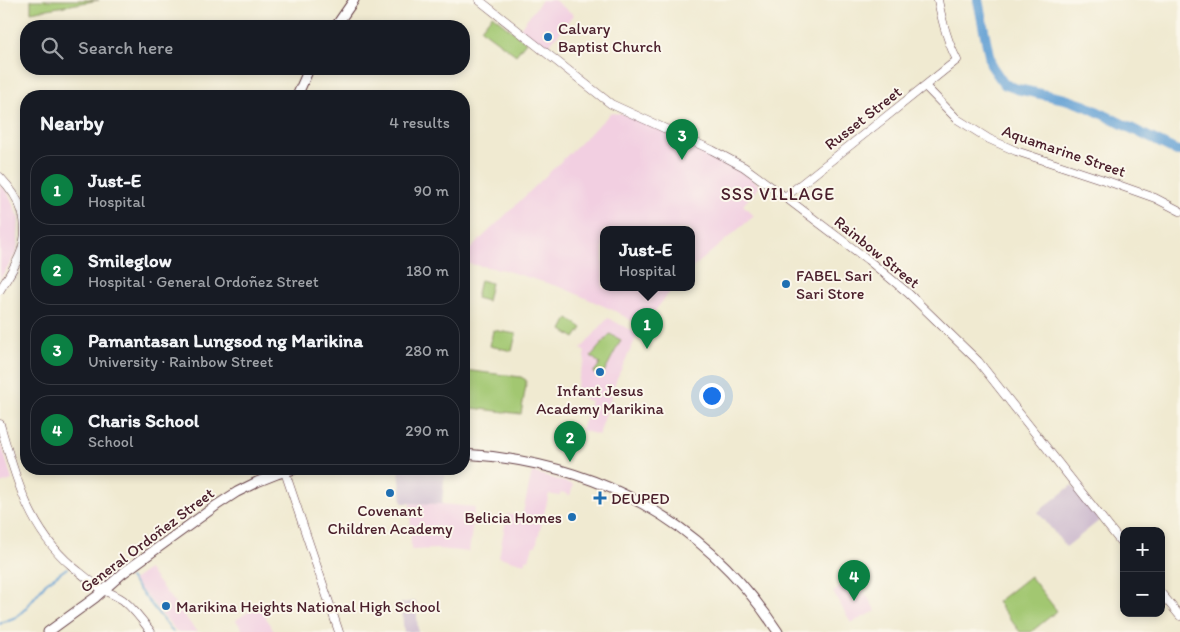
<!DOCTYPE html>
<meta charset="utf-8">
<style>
:root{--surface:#171b24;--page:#20242c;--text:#f1f3f6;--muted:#9ea1a6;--line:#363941;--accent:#0b8043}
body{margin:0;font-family:Itim,sans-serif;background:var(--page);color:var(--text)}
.controls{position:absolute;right:15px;bottom:15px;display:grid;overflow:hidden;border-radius:10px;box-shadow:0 2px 8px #0003}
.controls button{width:45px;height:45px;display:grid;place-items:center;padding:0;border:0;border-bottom:1px solid var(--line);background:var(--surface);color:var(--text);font:25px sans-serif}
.you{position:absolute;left:711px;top:395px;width:18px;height:18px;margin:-12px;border:4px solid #fff;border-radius:50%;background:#1a73e8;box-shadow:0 0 0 8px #1a73e833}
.badge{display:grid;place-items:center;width:32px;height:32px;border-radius:50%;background:var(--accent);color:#fff;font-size:16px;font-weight:700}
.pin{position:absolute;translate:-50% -41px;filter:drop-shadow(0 1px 2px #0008)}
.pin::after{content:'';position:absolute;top:26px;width:18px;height:15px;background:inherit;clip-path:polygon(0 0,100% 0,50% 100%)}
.popup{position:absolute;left:600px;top:226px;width:95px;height:65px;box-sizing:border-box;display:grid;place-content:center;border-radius:10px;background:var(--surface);filter:drop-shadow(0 1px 4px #0005);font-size:16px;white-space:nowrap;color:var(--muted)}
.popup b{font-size:19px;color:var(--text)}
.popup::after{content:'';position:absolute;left:50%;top:100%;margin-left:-10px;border:10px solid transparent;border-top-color:var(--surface)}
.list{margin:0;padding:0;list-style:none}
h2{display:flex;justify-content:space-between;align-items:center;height:65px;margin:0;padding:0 20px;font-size:21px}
h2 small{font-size:16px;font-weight:400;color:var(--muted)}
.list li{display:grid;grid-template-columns:32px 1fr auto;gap:15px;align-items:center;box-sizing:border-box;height:70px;margin:0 10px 10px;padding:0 10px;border:1px solid var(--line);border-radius:20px}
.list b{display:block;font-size:19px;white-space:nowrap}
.list p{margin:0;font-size:16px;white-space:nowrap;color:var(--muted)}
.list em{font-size:16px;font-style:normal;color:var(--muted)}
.icon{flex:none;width:28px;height:28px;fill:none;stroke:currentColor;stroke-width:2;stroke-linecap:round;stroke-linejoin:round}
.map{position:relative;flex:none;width:1180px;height:632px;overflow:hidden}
.search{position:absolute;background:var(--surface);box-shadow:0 2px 8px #0003;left:20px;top:20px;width:450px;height:55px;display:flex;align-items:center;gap:12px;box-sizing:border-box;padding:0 18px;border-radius:20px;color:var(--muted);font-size:19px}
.panel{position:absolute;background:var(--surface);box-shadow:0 2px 8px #0003;left:20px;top:90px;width:450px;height:385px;border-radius:20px}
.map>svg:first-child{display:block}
.built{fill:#f2cfe1}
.industrial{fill:#cfbdcf}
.green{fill:#a2c771;stroke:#76734e}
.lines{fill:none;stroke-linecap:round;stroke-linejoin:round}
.stream{stroke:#619fd3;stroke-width:2}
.river{stroke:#619fd3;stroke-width:10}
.tertiary-casing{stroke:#633d44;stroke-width:9}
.secondary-casing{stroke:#633d44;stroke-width:11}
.tertiary{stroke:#fff;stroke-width:8}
.secondary{stroke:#fff;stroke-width:9}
.poi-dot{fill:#1f6fb2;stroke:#fbf7ec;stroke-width:2}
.labels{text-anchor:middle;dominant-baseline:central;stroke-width:4;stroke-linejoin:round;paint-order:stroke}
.poi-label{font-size:16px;fill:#4a1f2b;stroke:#fbf7ec;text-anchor:start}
.street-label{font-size:16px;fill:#4a1f2b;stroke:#fbf7ec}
.neighbourhood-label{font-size:18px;letter-spacing:1px;fill:#4a1f2b;stroke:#fbf7ec}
</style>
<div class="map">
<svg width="1180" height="632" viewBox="0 0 1180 632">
<rect width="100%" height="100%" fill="#fbf7ec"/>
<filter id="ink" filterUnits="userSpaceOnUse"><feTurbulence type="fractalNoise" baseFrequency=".02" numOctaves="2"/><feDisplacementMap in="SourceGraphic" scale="10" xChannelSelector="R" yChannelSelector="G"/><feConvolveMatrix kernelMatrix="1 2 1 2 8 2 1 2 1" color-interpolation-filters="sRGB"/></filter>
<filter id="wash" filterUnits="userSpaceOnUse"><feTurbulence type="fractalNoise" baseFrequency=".0096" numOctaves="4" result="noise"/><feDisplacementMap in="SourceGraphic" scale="20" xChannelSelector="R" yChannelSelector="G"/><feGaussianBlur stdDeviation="1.12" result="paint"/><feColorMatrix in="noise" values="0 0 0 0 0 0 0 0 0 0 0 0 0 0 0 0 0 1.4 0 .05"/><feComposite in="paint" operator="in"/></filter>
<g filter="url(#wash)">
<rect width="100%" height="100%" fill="#f0ead1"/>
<path class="built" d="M 542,0 L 554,0 L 574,15 L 545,50 L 519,29 Z
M 611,113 L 624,114 L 653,125 L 707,152 L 747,175 L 760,186 L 743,205 L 754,216 L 691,269 L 691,230 L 603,230 L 603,288 L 673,288 L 642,327 L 615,311 L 563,288 L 504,270 L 464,263 L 464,255 Z
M 0,185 L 8,193 L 19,219 L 17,252 L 0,279 Z
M 608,318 L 638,334 L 617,378 L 599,435 L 581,430 L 591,401 L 574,395 L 582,366 L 585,362 L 584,356 L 585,352 L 581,349 Z
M 0,446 L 2,446 L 12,480 L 0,484 Z
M 532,472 L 572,484 L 573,486 L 570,495 L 561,492 L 559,496 L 549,494 L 536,546 L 533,546 L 529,560 L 526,559 L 525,564 L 499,557 L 507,514 L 522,517 Z
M 410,503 L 442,504 L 475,507 L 469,552 L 439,549 L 411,550 Z
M 148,569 L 197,632 L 177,632 L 133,580 Z
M 856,577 L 876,611 L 851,623 L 833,592 Z
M 259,605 L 274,632 L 244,632 L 236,620 Z"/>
<path class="industrial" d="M 399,469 L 445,469 L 442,504 L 402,503 Z
M 1072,485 L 1100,520 L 1066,547 L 1038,512 Z
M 416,601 L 418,632 L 404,632 L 401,603 Z"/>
<path class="green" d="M 31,0 L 99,0 L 31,12 Z
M 492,15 L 526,42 L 516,55 L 481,29 Z
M 480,280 L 491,283 L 487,301 L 476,298 Z
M 568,318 L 582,328 L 575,338 L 562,330 Z
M 493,330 L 516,334 L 512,351 L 490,346 Z
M 610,334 L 621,340 L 601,378 L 593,373 L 600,364 L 591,356 Z
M 464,370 L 521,377 L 526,380 L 526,385 L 521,414 L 464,407 Z
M 1030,576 L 1057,611 L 1031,632 L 1020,632 L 997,602 Z"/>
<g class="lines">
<path class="stream" d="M 130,578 L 173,632
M 0,624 L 3,622 L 16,617 L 25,609 L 46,583 L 67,568"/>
<path class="river" d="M 978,0 L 991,65 L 1004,84 L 1017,89 L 1065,99 L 1086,106 L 1177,151 L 1180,151"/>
</g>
</g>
<g filter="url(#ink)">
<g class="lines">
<defs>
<path id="tertiary" d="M 479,0 L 611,104 L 712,150 L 744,167 L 785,197 L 868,260 L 908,293 L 978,361 L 1124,546
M 925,86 L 957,119 L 989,139 L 1016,151 L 1107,181 L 1155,198 L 1180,211
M 0,177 C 21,199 31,222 21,252 C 16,266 7,278 0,290
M 785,197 L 882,120 L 957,60 C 947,41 942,21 938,0
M 0,424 C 15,476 29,530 72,566 C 82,574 92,583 103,590 C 110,593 117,596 123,600 C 134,609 143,621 151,632
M 285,472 L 339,632
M 1161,593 L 1180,616"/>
<path id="secondary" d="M 336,26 L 354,0
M 297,96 L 309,69
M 464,454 C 595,462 705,520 778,632
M 48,632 L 96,597 L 123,573 L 217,505 L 237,492 L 257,482 L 277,474 L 295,469"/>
</defs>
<use href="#tertiary" class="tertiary-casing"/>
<use href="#secondary" class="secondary-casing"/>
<use href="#tertiary" class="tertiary"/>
<use href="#secondary" class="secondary"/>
</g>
</g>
<g class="poi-dot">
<circle cx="548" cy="37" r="5"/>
<circle cx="786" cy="284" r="5"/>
<circle cx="600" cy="372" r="5"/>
<circle cx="390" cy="493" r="5"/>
<path d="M597.5 490.5h5v5h5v5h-5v5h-5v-5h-5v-5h5z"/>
<circle cx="572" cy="517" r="5"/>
<circle cx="166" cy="606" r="5"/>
</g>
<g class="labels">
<g class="poi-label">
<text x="558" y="28">Calvary<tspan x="558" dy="18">Baptist Church</tspan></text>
<text x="796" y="275">FABEL Sari<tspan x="796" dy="18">Sari Store</tspan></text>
<text x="600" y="390" text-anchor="middle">Infant Jesus<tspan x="600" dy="18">Academy Marikina</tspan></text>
<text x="611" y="498">DEUPED</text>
<text x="390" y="510" text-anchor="middle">Covenant<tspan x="390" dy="18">Children Academy</tspan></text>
<text x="562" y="517" text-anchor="end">Belicia Homes</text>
<text x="176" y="606">Marikina Heights National High School</text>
</g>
<g class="street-label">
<text transform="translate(863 118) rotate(-38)">Russet Street</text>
<text transform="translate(1064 151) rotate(19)">Aquamarine Street</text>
<text transform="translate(877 252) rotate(39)">Rainbow Street</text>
<text transform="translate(147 540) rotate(-37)">General Ordoñez Street</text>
</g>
<g class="neighbourhood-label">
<text x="778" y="194">SSS VILLAGE</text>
</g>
</g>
</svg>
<div class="controls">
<button>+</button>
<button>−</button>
</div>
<div class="you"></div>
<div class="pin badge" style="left:647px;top:349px">1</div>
<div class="popup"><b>Just-E</b>Hospital</div>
<div class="pin badge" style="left:570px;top:462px">2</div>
<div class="pin badge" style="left:682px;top:160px">3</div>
<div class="pin badge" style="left:854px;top:601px">4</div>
<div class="search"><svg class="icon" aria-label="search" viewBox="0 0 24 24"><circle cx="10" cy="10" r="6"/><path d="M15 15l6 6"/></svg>Search here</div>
<section class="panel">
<h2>Nearby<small>4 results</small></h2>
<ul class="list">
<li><span class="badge">1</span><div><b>Just-E</b><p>Hospital</p></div><em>90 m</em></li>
<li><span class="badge">2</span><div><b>Smileglow</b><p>Hospital · General Ordoñez Street</p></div><em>180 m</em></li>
<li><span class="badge">3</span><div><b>Pamantasan Lungsod ng Marikina</b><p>University · Rainbow Street</p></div><em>280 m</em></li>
<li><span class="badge">4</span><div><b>Charis School</b><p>School</p></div><em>290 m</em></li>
</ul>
</section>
</div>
